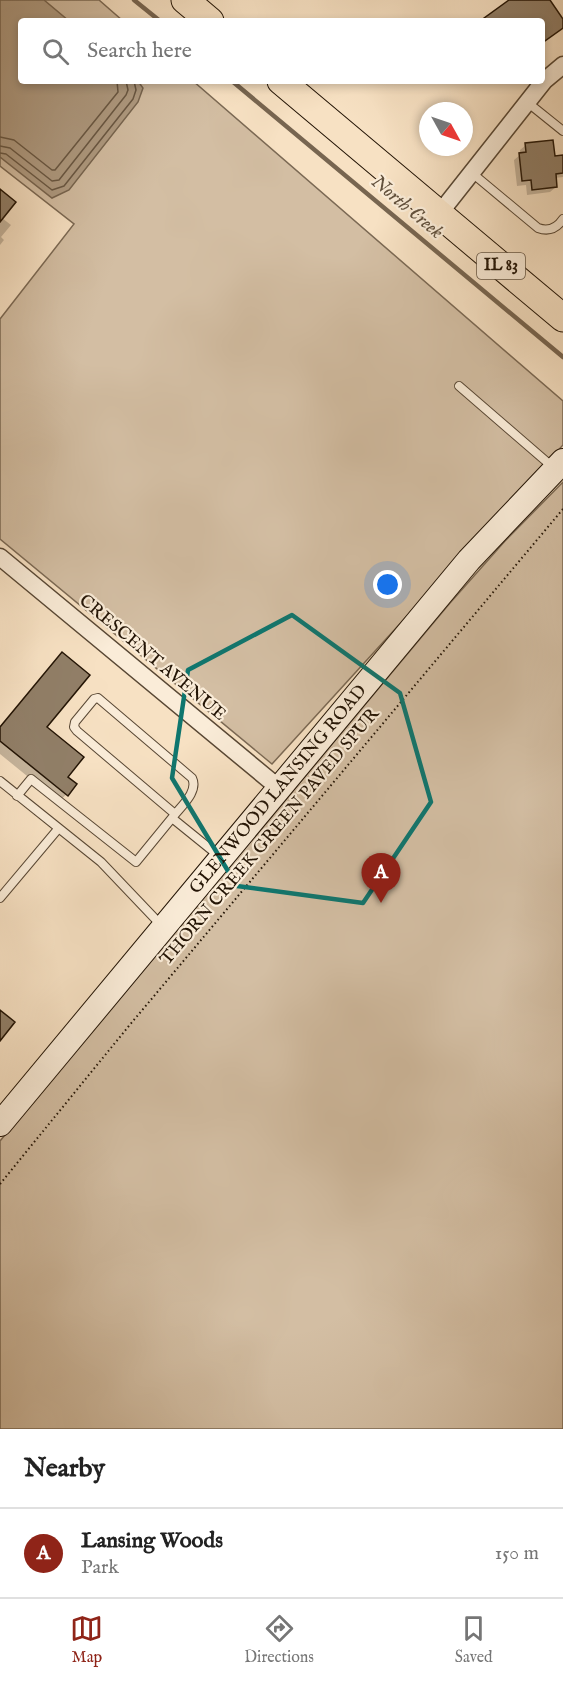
<!DOCTYPE html>
<style>
:root{--surface:#fff;--page:#f6f6f6;--text:#222;--muted:#767676;--line:#e0e0e0;--accent:#8f2418}
body{margin:0;font-family:"IM FELL English",serif;background:var(--page);color:var(--text)}
.compass{position:absolute;left:419px;top:102px;width:54px;height:54px;border-radius:50%;background:var(--surface);box-shadow:0 3px 9px #0003;rotate:130deg}
.you{position:absolute;left:388px;top:585px;width:21px;height:21px;margin:-15px;border:4px solid #fff;border-radius:50%;background:#1a73e8;box-shadow:0 0 0 9px #1a73e833}
.badge{display:grid;place-items:center;width:39px;height:39px;border-radius:50%;background:var(--accent);color:#fff;font-size:20px;font-weight:700}
.pin{position:absolute;translate:-50% -50px;filter:drop-shadow(0 2px 3px #0008)}
.pin::after{content:'';position:absolute;top:32px;width:21px;height:18px;background:inherit;clip-path:polygon(0 0,100% 0,50% 100%)}
.list{margin:0;padding:0;list-style:none}
h2{display:flex;justify-content:space-between;align-items:center;height:78px;margin:0;padding:0 24px;font-size:26px}
h2 small{font-size:20px;font-weight:400;color:var(--muted)}
.list li{display:grid;grid-template-columns:39px 1fr auto;gap:18px;align-items:center;box-sizing:border-box;height:90px;padding:0 24px;border-top:2px solid var(--line)}
.list b{display:block;font-size:22px;white-space:nowrap}
.list p{margin:0;font-size:20px;white-space:nowrap;color:var(--muted)}
.list em{font-size:20px;font-style:normal;color:var(--muted)}
.icon{flex:none;width:33px;height:33px;fill:none;stroke:currentColor;stroke-width:2;stroke-linecap:round;stroke-linejoin:round}
.map{position:relative;flex:none;width:563px;height:1429px;overflow:hidden}
.search{position:absolute;background:var(--surface);box-shadow:0 3px 9px #0003;left:18px;right:18px;top:18px;height:66px;display:flex;align-items:center;gap:15px;box-sizing:border-box;padding:0 21px;border-radius:6px;color:var(--muted);font-size:22px}
.sheet{height:168px;background:var(--surface)}
nav{display:flex;justify-content:space-around;align-items:center;box-sizing:border-box;height:84px;border-top:2px solid var(--line);background:var(--surface);font-size:16px;color:var(--muted)}
nav a{display:grid;justify-items:center;gap:3px}
nav .on{color:var(--accent)}
.map>svg:first-child{display:block}
.green{fill:#d3bea3;stroke:#7b6954;stroke-width:1.5}
.water{fill:#af9b82;stroke:#776550;stroke-width:1.5}
.shadow{fill:#0003}
.lines{fill:none;stroke-linecap:round;stroke-linejoin:round}
.shore{stroke:#695844;stroke-width:1.5}
.stream{stroke:#776550;stroke-width:4.5}
.building{fill:#917f68;stroke:#231405;stroke-width:1.5}
.service-casing{stroke:#584734;stroke-width:10}
.minor-casing{stroke:#584734;stroke-width:19}
.secondary-casing{stroke:#231405;stroke-width:26}
.primary-casing{stroke:#231405;stroke-width:29}
.path{stroke:#231405;stroke-width:2;stroke-dasharray:1.5 3;stroke-linecap:butt}
.service{stroke:#faecd8;stroke-width:8}
.minor{stroke:#faecd8;stroke-width:16}
.secondary{stroke:#faecd8;stroke-width:24}
.primary{stroke:#f7e1c3;stroke-width:27}
.marked{fill:none;stroke:#0f766e;stroke-width:4.5;stroke-linejoin:round}
.labels{text-anchor:middle;dominant-baseline:central;stroke-width:4.5;stroke-linejoin:round;paint-order:stroke}
.shield{fill:#faecd8;stroke:#645544;stroke-width:1.5}
.shield-label{font-size:16px;font-weight:bold;fill:#231405}
.street-label{font-size:18px;fill:#231405;stroke:#faecd8}
.water-label{font-size:20px;font-style:italic;fill:#62513d;stroke:#faecd8}
</style>
<div class="map">
<svg width="563" height="1429" viewBox="0 0 563 1429">
<rect width="100%" height="100%" fill="#f7e1c3"/>
<filter id="stains"><feTurbulence type="fractalNoise" baseFrequency=".00333" numOctaves="4"/><feColorMatrix values="0 0 0 0 .2 0 0 0 0 .09 0 0 0 0 .02 0 0 0 .5 -.17"/></filter>
<radialGradient id="worn" r=".72"><stop offset=".6" stop-color="#630" stop-opacity="0"/><stop offset="1" stop-color="#630" stop-opacity=".3"/></radialGradient>
<path class="green" d="M 0,0 L 99,0 L 123,21 L 21,21 L 21,81 L 193,81 L 563,401 L 563,445 L 272,764 L 0,539 L 0,319 L 74,224 L 0,166 Z
M 563,482 L 563,1429 L 0,1429 L 0,1141 L 450,603 L 505,541 Z"/>
<path class="water" d="M 0,0 L 44,0 L 69,21 L 21,21 L 21,81 L 138,81 L 143,88 L 138,102 L 69,190 L 52,198 L 0,157 Z"/>
<path class="shadow" d="M 526,145 L 553,158 L 563,157 L 563,177 L 555,178 L 556,187 L 550,192 L 527,195 L 526,185 L 517,186 L 514,160 L 520,155 L 520,150 Z
M 0,191 L 2,218 L 11,225 L 1,237 L 4,240 L 0,245 Z
M 62,654 L 45,727 L 66,777 L 75,785 L 59,802 L 0,754 L 0,727 Z"/>
<g class="lines">
<path class="shore" d="M 0,137 L 14,140 L 52,170 L 55,170 L 118,92 L 117,81
M 0,146 L 10,148 L 52,181 L 59,180 L 126,95 L 128,90 L 126,81
M 0,153 L 6,154 L 52,190 L 64,186 L 133,99 L 136,90 L 134,81"/>
<path class="stream" d="M 134,0 L 160,21
M 232,81 L 563,357"/>
</g>
<path class="building" d="M 509,0 L 550,0 L 563,19 L 563,28 L 542,43 L 542,21 L 480,21 Z
M 553,140 L 555,156 L 563,155 L 563,173 L 556,174 L 557,187 L 532,190 L 531,180 L 522,181 L 519,153 L 526,152 L 525,143 Z
M 0,189 L 16,202 L 0,222 Z
M 62,652 L 90,675 L 47,727 L 84,757 L 68,777 L 77,784 L 68,796 L 0,741 L 0,727 Z
M 0,1010 L 15,1022 L 0,1041 Z"/>
<g class="lines">
<defs>
<path id="service" d="M 527,102 L 563,131
M 472,173 L 538,228 C 549,232 557,228 563,219
M 459,386 L 555,469
M 0,781 L 101,862 L 161,925
M 17,796 L 31,779 L 136,862 L 172,818 L 219,856
M 172,818 C 180,807 199,792 192,778 L 98,698 L 94,699 L 75,722 L 74,727 L 77,731 L 175,814
M 0,898 L 58,829"/>
<path id="minor" d="M 439,214 L 544,81 L 563,65
M 0,557 L 279,788"/>
<g id="secondary">
<path id="s1" d="M 0,1124 L 469,560 L 563,461"/>
</g>
<path id="primary" d="M 185,0 L 210,21
M 281,81 L 563,318"/>
</defs>
<use href="#service" class="service-casing"/>
<use href="#minor" class="minor-casing"/>
<use href="#secondary" class="secondary-casing"/>
<use href="#primary" class="primary-casing"/>
<path class="path" d="M 0,1184 L 128,1027 L 563,509"/>
<use href="#service" class="service"/>
<use href="#minor" class="minor"/>
<use href="#secondary" class="secondary"/>
<use href="#primary" class="primary"/>
</g>
<path class="marked" d="M 292,615 L 400,693 L 431,802 L 363,903 L 237,886 L 172,778 L 188,670 Z"/>
<g class="labels">
<rect class="shield" x="477" y="253" width="48" height="26" rx="4.5"/>
<g class="shield-label">
<text x="501" y="266">IL 83</text>
</g>
<g class="street-label">
<text transform="translate(152 658) rotate(40)">CRESCENT AVENUE</text>
<text stroke="none"><textPath href="#s1" startOffset="435">GLENWOOD LANSING ROAD</textPath></text>
<text transform="translate(270 837) rotate(-50)">THORN CREEK GREEN PAVED SPUR</text>
</g>
<g class="water-label">
<text transform="translate(407 207) rotate(40)">North Creek</text>
</g>
</g>
<rect width="100%" height="100%" filter="url(#stains)"/>
<rect width="100%" height="100%" fill="url(#worn)"/>
</svg>
<svg class="compass" viewBox="-18 -18 36 36"><path d="M0-13l5 13h-10z" fill="#e53935"/><path d="M0 13l5-13h-10z" fill="#767676"/></svg>
<div class="you"></div>
<div class="pin badge" style="left:381px;top:903px">A</div>
<div class="search"><svg class="icon" aria-label="search" viewBox="0 0 24 24"><circle cx="10" cy="10" r="6"/><path d="M15 15l6 6"/></svg>Search here</div>
</div>
<section class="sheet">
<h2>Nearby<small></small></h2>
<ul class="list">
<li><span class="badge">A</span><div><b>Lansing Woods</b><p>Park</p></div><em>150 m</em></li>
</ul>
</section>
<nav>
<a class="on"><svg class="icon" aria-label="map" viewBox="0 0 24 24"><path d="M3 6l6-2 6 2 6-2v14l-6 2-6-2-6 2zM9 4v14M15 6v14"/></svg>Map</a>
<a><svg class="icon" aria-label="directions" viewBox="0 0 24 24"><path d="M12 3l9 9-9 9-9-9zM9 14v-3h6M13 9l2 2-2 2"/></svg>Directions</a>
<a><svg class="icon" aria-label="saved" viewBox="0 0 24 24"><path d="M7 4h10v16l-5-4-5 4z"/></svg>Saved</a>
</nav>
